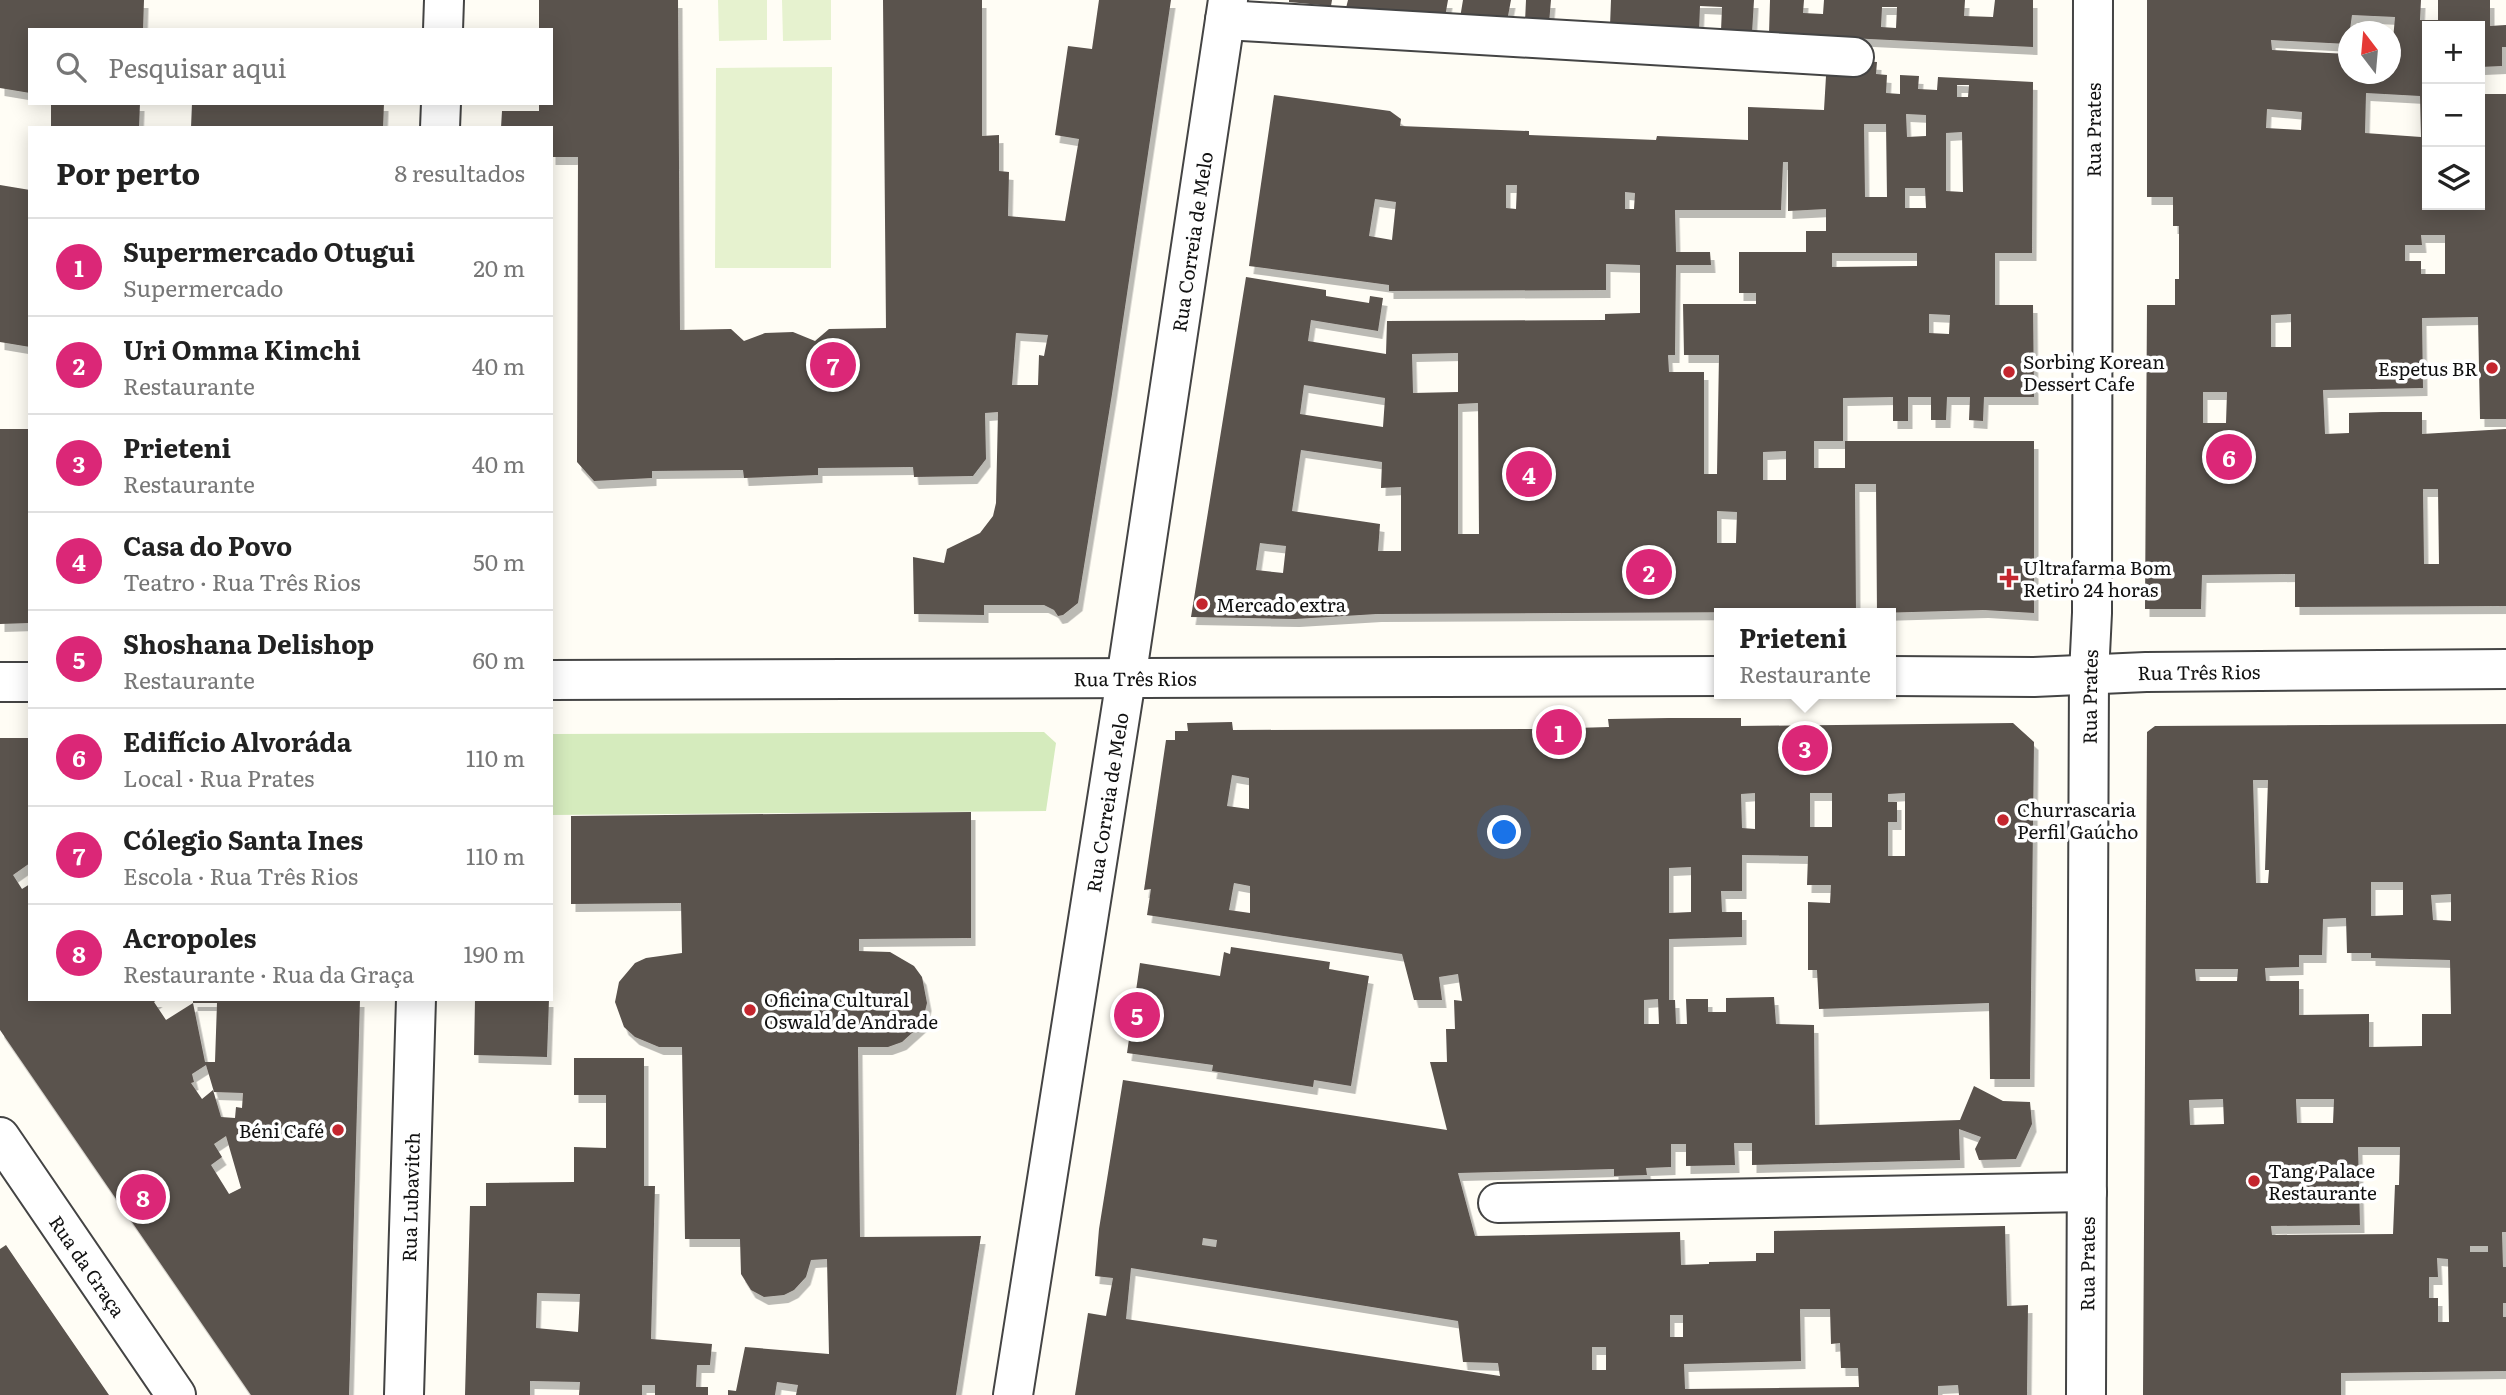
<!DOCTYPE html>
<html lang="pt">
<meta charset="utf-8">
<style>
:root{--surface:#fff;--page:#f2f2f2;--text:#222;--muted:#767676;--line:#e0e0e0;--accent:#db2777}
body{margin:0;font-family:Literata,serif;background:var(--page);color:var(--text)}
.controls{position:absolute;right:21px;top:21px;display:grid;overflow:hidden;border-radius:0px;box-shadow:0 4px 18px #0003}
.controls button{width:63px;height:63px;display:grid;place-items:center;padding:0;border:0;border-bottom:2px solid var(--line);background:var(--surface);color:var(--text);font:35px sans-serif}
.compass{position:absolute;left:2338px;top:21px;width:63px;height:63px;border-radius:50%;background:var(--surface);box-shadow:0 4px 18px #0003;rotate:344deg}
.you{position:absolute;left:1505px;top:833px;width:24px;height:24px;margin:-18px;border:5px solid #fff;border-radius:50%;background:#1a73e8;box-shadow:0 0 0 10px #1a73e833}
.badge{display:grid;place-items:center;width:46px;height:46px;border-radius:50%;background:var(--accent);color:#fff;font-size:23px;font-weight:700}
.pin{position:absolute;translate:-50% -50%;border:4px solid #fff;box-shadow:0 2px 7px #0006}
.popup{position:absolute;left:1714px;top:608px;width:182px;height:91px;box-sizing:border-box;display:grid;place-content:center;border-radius:0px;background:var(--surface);filter:drop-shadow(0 2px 5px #0005);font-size:23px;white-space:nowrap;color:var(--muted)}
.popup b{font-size:26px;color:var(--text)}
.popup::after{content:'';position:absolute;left:50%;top:100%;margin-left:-14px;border:14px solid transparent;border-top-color:var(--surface)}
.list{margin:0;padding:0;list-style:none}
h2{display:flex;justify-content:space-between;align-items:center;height:91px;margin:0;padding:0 28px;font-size:30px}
h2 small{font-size:23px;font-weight:400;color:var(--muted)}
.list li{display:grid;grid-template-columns:46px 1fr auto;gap:21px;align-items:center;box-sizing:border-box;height:98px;padding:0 28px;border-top:2px solid var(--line)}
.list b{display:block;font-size:26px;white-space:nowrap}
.list p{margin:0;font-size:23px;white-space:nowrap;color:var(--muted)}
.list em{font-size:23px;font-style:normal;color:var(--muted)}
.icon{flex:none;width:38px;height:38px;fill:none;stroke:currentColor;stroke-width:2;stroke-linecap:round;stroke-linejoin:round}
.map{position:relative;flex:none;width:2506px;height:1395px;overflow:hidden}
.search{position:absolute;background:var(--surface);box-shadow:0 4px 18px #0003;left:28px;top:28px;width:525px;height:77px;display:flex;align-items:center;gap:18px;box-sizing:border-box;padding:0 24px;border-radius:0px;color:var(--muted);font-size:26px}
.panel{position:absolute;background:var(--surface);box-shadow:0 4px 18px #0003;left:28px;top:126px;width:525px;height:875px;border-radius:0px}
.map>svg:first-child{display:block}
.green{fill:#d5ebbd}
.pitch{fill:#e6f2cf}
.building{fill:#5a524d;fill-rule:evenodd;filter:url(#shadow)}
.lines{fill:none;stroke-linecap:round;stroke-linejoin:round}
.minor-casing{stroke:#444;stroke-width:42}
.minor{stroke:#fff;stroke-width:38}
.poi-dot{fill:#c4262e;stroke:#fff;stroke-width:2.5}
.labels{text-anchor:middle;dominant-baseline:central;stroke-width:7;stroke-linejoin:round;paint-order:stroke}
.street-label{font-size:19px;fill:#111;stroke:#fff}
.poi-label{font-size:19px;fill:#111;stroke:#fff;text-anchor:start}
</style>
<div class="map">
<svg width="2506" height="1395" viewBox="0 0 2506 1395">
<defs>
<filter id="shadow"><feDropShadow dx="4.5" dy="8" stdDeviation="0" flood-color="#0004"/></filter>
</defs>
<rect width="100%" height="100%" fill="#fffdf5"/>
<path class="green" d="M 1044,732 L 1056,743 L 1046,811 L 551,815 L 551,734 Z"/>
<path class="pitch" d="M 718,0 L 767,0 L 767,40 L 719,41 Z
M 782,0 L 831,0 L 831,40 L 783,41 Z
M 832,67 L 831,268 L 715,268 L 716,68 Z"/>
<path class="building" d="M 0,0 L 144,0 L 143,30 L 30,30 L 30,93 L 0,88 Z
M 539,0 L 678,0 L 680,330 L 731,329 L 744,341 L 765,333 L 793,332 L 815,341 L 829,329 L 886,328 L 883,0 L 982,0 L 982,136 L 999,135 L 999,171 L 1009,172 L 1008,216 L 1065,221 L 1079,139 L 1055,135 L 1068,46 L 1092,49 L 1099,0 L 1171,0 L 1112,394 L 1078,603 L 1063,615 L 1058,616 L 1054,610 L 1044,605 L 984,605 L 984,615 L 914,614 L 913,557 L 944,563 L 947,549 L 980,533 L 993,516 L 996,503 L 998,412 L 985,413 L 986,459 L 973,476 L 914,477 L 913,467 L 818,468 L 818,475 L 744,478 L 743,470 L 652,471 L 652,478 L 594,481 L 577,462 L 578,157 L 551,157 L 551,128 L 501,128 L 502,111 L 539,111 L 539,103 L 551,103 L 551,30 L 539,30 ZM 1016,333 L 1048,335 L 1044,356 L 1039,355 L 1038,385 L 1012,385 Z
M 1289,0 L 1332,0 L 1331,6 L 1289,2 Z
M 1348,0 L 1448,0 L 1445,17 L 1346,8 Z
M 1463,0 L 1511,0 L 1507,21 L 1460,18 Z
M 1526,0 L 1551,0 L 1549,23 L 1525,22 Z
M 1611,0 L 1754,0 L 1752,33 L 1721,31 L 1722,7 L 1700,6 L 1699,31 L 1610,26 Z
M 1770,0 L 1804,0 L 1803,13 L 1823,14 L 1824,0 L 1965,0 L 1964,16 L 1993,17 L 1995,0 L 2033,0 L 2033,47 L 1769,34 ZM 1882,7 L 1897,7 L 1896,28 L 1881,27 Z
M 2147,0 L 2421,0 L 2420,20 L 2438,20 L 2438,0 L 2490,0 L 2490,26 L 2506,25 L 2506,47 L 2502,47 L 2502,66 L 2480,67 L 2480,26 L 2427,26 L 2427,205 L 2480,205 L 2480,94 L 2506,94 L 2506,419 L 2480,419 L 2478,317 L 2422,318 L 2423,388 L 2323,390 L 2325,434 L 2349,433 L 2349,413 L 2382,412 L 2422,412 L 2422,434 L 2506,429 L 2506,606 L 2295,607 L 2295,574 L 2202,575 L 2201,609 L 2145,609 L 2147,305 L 2175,305 L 2175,279 L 2179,279 L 2179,226 L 2173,226 L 2173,197 L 2147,197 ZM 2352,15 L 2395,17 L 2390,74 L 2348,74 L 2348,54 L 2272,50 L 2271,40 L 2348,44 ZM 2366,93 L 2420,96 L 2421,137 L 2365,133 ZM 2267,109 L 2302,112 L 2301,130 L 2266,128 ZM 2421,235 L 2445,235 L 2445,274 L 2421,274 L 2421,261 L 2405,261 L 2405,245 L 2422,245 ZM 2291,314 L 2291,347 L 2271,347 L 2271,315 ZM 2203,392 L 2227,392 L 2226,423 L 2203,423 ZM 2423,489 L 2438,489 L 2439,564 L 2424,564 Z
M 1827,59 L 1877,62 L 1876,74 L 1887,75 L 1886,93 L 1900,94 L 1900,75 L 1919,76 L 1918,89 L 1937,90 L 1938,77 L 2033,82 L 2032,253 L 1995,253 L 1995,305 L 2033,305 L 2034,397 L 1984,397 L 1983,421 L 1969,420 L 1970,397 L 1947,397 L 1946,420 L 1931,420 L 1931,397 L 1908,397 L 1908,421 L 1893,421 L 1893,397 L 1843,398 L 1843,441 L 1814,441 L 1814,468 L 1845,468 L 1845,441 L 2034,441 L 2034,613 L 1984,610 L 1877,613 L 1876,484 L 1855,484 L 1856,613 L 1764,612 L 1377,614 L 1295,619 L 1191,617 L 1246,277 L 1326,290 L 1326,296 L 1369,303 L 1370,296 L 1383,298 L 1378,331 L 1311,320 L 1308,341 L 1386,354 L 1387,321 L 1605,320 L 1605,314 L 1640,313 L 1640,265 L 1606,264 L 1606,290 L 1389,291 L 1389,285 L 1249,266 L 1274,95 L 1390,111 L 1401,119 L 1400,126 L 1529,131 L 1529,135 L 1656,140 L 1657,136 L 1748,140 L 1748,107 L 1824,110 ZM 1957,85 L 1969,85 L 1968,97 L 1957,97 ZM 1906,114 L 1926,115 L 1926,136 L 1907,137 ZM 1864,124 L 1886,124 L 1887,197 L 1865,197 ZM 1962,132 L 1963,192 L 1946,191 L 1946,133 ZM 1783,162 L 1788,162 L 1788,211 L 1826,209 L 1826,231 L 1806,231 L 1806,252 L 1739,252 L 1739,293 L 1756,293 L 1756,304 L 1683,304 L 1684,355 L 1719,355 L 1717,474 L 1704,474 L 1704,372 L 1669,372 L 1668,355 L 1675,355 L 1676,265 L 1711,265 L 1710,252 L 1676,252 L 1675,210 L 1781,210 ZM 1506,185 L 1517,185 L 1516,209 L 1506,208 ZM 1905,188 L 1925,188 L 1926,208 L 1905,208 ZM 1625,192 L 1635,193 L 1634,209 L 1625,209 ZM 1375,199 L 1396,202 L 1392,240 L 1369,236 ZM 1832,253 L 1917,253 L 1917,266 L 1832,267 ZM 1929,314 L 1950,315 L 1949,334 L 1929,333 ZM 1458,353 L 1458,392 L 1413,393 L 1412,354 ZM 1304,385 L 1385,398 L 1383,427 L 1300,414 ZM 1478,403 L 1479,534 L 1458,534 L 1458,404 ZM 1301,450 L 1382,462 L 1381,488 L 1401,487 L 1401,551 L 1378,551 L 1380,524 L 1292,511 ZM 1786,451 L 1786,480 L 1763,480 L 1763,452 ZM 1717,511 L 1737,512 L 1736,543 L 1717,543 ZM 1260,543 L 1286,546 L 1283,573 L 1256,570 Z
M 51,103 L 140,103 L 139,128 L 51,128 Z
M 192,103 L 384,103 L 383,128 L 191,128 Z
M 0,185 L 30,190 L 30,347 L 0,342 Z
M 0,429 L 30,429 L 30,623 L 0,624 Z
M 1669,718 L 1741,718 L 1741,726 L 2013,723 L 2034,742 L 2030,1079 L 1990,1079 L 1989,1003 L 1819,1009 L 1817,970 L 1808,970 L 1808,902 L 1830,903 L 1831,885 L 1807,885 L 1808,856 L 1742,855 L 1742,891 L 1721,891 L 1722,912 L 1742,912 L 1742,937 L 1669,939 L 1669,1000 L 1675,1000 L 1676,1024 L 1687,1024 L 1686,999 L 1708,999 L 1708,1012 L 1726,1012 L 1726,998 L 1774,997 L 1776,1024 L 1814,1025 L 1815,1125 L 1960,1120 L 1974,1086 L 2003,1101 L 2030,1102 L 2032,1124 L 2016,1159 L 1979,1160 L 1975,1149 L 1981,1137 L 1959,1129 L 1960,1160 L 1752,1165 L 1752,1143 L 1734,1143 L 1735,1165 L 1686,1166 L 1686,1144 L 1671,1144 L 1671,1167 L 1646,1168 L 1647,1175 L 1614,1176 L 1614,1169 L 1458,1173 L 1475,1236 L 1680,1232 L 1681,1265 L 1709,1264 L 1709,1262 L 1756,1261 L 1756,1253 L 1774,1253 L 1774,1231 L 2005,1226 L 2007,1306 L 2028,1305 L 2027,1395 L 1959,1395 L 1958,1385 L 1938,1386 L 1938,1395 L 1075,1395 L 1088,1313 L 1106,1316 L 1113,1278 L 1095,1276 L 1099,1229 L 1123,1080 L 1447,1130 L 1430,1062 L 1447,1062 L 1446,1029 L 1455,1029 L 1454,1000 L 1462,1001 L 1458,974 L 1439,977 L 1442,1000 L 1414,1000 L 1402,954 L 1147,915 L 1151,889 L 1144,890 L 1166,740 L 1175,740 L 1175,731 L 1188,731 L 1187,723 L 1232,722 L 1233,730 L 1542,729 L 1609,727 L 1608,719 ZM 1232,775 L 1249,778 L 1249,809 L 1227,806 ZM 1755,793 L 1755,829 L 1742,828 L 1741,794 ZM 1810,793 L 1832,793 L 1832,827 L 1810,827 ZM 1905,793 L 1905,856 L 1888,856 L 1888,822 L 1897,822 L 1897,802 L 1888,802 L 1888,794 ZM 1691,867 L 1691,912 L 1669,913 L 1669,868 ZM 1234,883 L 1250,886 L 1250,913 L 1229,910 ZM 1658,999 L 1659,1024 L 1644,1024 L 1644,1000 ZM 1203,1238 L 1217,1240 L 1216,1247 L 1202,1245 ZM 1131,1268 L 1458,1321 L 1463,1362 L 1498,1363 L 1500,1376 L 1126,1319 ZM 1800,1309 L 1830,1309 L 1831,1344 L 1840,1343 L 1841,1368 L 1858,1368 L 1859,1387 L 1685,1389 L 1684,1364 L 1801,1361 ZM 1670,1315 L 1683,1315 L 1683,1337 L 1670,1337 ZM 1592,1347 L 1606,1347 L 1606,1370 L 1592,1370 Z
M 2506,724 L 2506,1232 L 2502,1232 L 2503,1267 L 2506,1267 L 2506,1303 L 2503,1303 L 2503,1317 L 2506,1317 L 2506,1371 L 2341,1373 L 2341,1395 L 2143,1395 L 2147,732 L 2155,726 ZM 2253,780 L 2268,780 L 2265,870 L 2269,870 L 2268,883 L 2256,883 ZM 2371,882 L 2403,882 L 2403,915 L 2371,916 ZM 2451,894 L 2451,921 L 2433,920 L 2431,895 ZM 2346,918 L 2347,953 L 2371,953 L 2371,958 L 2450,960 L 2451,1014 L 2422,1014 L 2422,1046 L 2369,1047 L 2369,1014 L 2299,1015 L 2299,981 L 2266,981 L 2265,968 L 2299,967 L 2299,955 L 2322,955 L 2323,919 ZM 2195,969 L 2238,969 L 2237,981 L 2196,981 ZM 2223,1099 L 2224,1124 L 2190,1125 L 2189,1100 ZM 2296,1099 L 2334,1099 L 2333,1123 L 2297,1123 ZM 2358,1147 L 2400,1147 L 2399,1185 L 2395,1185 L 2393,1234 L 2272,1235 L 2271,1226 L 2360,1225 ZM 2470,1246 L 2488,1246 L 2488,1252 L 2470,1252 ZM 2437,1258 L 2448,1259 L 2449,1322 L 2438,1322 L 2438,1298 L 2429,1298 L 2429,1277 L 2438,1277 Z
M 0,738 L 30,738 L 30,863 L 13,875 L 22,889 L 30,884 L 30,999 L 158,999 L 154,1002 L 166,1020 L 193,1003 L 193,999 L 360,999 L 349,1395 L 251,1395 L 0,1030 ZM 193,1003 L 217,1003 L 215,1062 L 205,1062 ZM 206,1065 L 214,1092 L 243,1093 L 242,1108 L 236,1107 L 235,1118 L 221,1117 L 213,1090 L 202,1099 L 191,1083 L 194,1082 L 192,1074 ZM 226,1136 L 241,1188 L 229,1194 L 211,1165 L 222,1157 L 214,1144 Z
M 971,812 L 971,938 L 859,939 L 859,951 L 890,952 L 914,966 L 922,977 L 927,1003 L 922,1024 L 902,1042 L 888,1047 L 858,1047 L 860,1237 L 981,1236 L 956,1395 L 796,1395 L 798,1385 L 777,1382 L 775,1395 L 728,1395 L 728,1390 L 736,1391 L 745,1347 L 829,1354 L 827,1259 L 811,1260 L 806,1277 L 794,1290 L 784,1295 L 764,1297 L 751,1290 L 741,1274 L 740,1239 L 685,1239 L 682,1047 L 659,1047 L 635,1037 L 624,1027 L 615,1002 L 619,982 L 635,963 L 646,958 L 682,953 L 681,903 L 571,904 L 571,816 Z
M 1231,947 L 1330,962 L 1329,969 L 1369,976 L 1351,1086 L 1314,1080 L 1313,1087 L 1212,1071 L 1213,1065 L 1127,1053 L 1140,963 L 1220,976 L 1224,952 L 1230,954 Z
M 475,999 L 549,999 L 547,1057 L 474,1055 Z
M 574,1058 L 644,1058 L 644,1186 L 655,1186 L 651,1339 L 712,1344 L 710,1365 L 697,1365 L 696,1387 L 708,1387 L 708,1395 L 655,1395 L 655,1385 L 642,1385 L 642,1395 L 579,1395 L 580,1382 L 530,1381 L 530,1395 L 465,1395 L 470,1206 L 486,1206 L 486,1183 L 574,1182 L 574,1147 L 606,1148 L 606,1095 L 574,1095 ZM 537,1293 L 580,1294 L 578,1332 L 536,1328 Z
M 6,1245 L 25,1273 L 109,1395 L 0,1395 L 0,1249 Z"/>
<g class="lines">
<defs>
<g id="minor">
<path d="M 1225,20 L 1854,57"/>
<path d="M 443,30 L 444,0"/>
<path d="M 440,128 L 441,103"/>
<path id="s1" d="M 1891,676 L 2034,677 L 2146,672 L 2506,669"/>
<path id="s2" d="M 551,680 L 1719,676"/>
<path d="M 0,682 L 30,682"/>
<path id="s3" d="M 0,1137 L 176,1395"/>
<path d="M 1498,1203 L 2087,1192"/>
<path id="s4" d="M 404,1395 L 416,999"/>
<path id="s5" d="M 1013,1395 L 1126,679 L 1228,0"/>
<path id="s6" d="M 2086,1395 L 2089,674 L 2092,613 L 2093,0"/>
</g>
</defs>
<use href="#minor" class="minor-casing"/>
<use href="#minor" class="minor"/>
</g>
<g class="poi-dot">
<circle cx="2492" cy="368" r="7"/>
<circle cx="2009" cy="372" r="7"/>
<path d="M2005.5 567.5h7v7h7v7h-7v7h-7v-7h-7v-7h7z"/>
<circle cx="1202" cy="604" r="7"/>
<circle cx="2003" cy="820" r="7"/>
<circle cx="750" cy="1010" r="7"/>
<circle cx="338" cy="1130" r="7"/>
<circle cx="2254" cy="1181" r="7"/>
</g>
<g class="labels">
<g class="street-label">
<text stroke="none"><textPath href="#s6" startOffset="1265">Rua Prates</textPath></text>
<text stroke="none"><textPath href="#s5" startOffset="1167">Rua Correia de Melo</textPath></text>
<text stroke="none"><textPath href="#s1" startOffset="308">Rua Três Rios</textPath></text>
<text stroke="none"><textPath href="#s2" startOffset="584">Rua Três Rios</textPath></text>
<text stroke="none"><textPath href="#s6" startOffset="698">Rua Prates</textPath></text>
<text stroke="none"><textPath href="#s5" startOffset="600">Rua Correia de Melo</textPath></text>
<text stroke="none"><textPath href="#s4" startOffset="198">Rua Lubavitch</textPath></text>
<text stroke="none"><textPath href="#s6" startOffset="131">Rua Prates</textPath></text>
<text stroke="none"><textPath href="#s3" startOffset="156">Rua da Graça</textPath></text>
</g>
<g class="poi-label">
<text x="2023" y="361">Sorbing Korean<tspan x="2023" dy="22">Dessert Cafe</tspan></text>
<text x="2478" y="368" text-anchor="end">Espetus BR</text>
<text x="2023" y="567">Ultrafarma Bom<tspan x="2023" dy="22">Retiro 24 horas</tspan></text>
<text x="1216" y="604">Mercado extra</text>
<text x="2017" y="809">Churrascaria<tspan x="2017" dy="22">Perfil Gaúcho</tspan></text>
<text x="764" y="999">Oficina Cultural<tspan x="764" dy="22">Oswald de Andrade</tspan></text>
<text x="324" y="1130" text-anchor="end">Béni Café</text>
<text x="2268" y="1170">Tang Palace<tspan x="2268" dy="22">Restaurante</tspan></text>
</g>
</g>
</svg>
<div class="controls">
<button>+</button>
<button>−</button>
<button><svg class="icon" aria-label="layers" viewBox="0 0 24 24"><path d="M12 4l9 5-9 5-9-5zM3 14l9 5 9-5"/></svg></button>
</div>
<svg class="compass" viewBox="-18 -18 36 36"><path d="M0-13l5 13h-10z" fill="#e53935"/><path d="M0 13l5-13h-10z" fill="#767676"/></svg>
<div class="you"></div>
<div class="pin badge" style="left:1559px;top:732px">1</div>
<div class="pin badge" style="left:1649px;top:572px">2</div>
<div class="pin badge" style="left:1805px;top:748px">3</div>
<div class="popup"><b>Prieteni</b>Restaurante</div>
<div class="pin badge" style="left:1529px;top:474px">4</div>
<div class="pin badge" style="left:1137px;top:1015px">5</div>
<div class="pin badge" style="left:2229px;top:457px">6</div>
<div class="pin badge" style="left:833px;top:365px">7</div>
<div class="pin badge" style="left:143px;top:1197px">8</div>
<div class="search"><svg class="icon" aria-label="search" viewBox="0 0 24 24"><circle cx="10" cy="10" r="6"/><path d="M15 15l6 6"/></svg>Pesquisar aqui</div>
<section class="panel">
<h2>Por perto<small>8 resultados</small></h2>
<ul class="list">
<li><span class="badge">1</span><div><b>Supermercado Otugui</b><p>Supermercado</p></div><em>20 m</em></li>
<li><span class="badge">2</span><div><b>Uri Omma Kimchi</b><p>Restaurante</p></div><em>40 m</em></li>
<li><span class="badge">3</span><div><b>Prieteni</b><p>Restaurante</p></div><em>40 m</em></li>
<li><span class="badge">4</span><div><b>Casa do Povo</b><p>Teatro · Rua Três Rios</p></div><em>50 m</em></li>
<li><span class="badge">5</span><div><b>Shoshana Delishop</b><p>Restaurante</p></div><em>60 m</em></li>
<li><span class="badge">6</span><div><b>Edifício Alvoráda</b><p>Local · Rua Prates</p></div><em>110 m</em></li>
<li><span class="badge">7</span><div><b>Cólegio Santa Ines</b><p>Escola · Rua Três Rios</p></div><em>110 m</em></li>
<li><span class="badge">8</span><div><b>Acropoles</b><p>Restaurante · Rua da Graça</p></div><em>190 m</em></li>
</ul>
</section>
</div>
